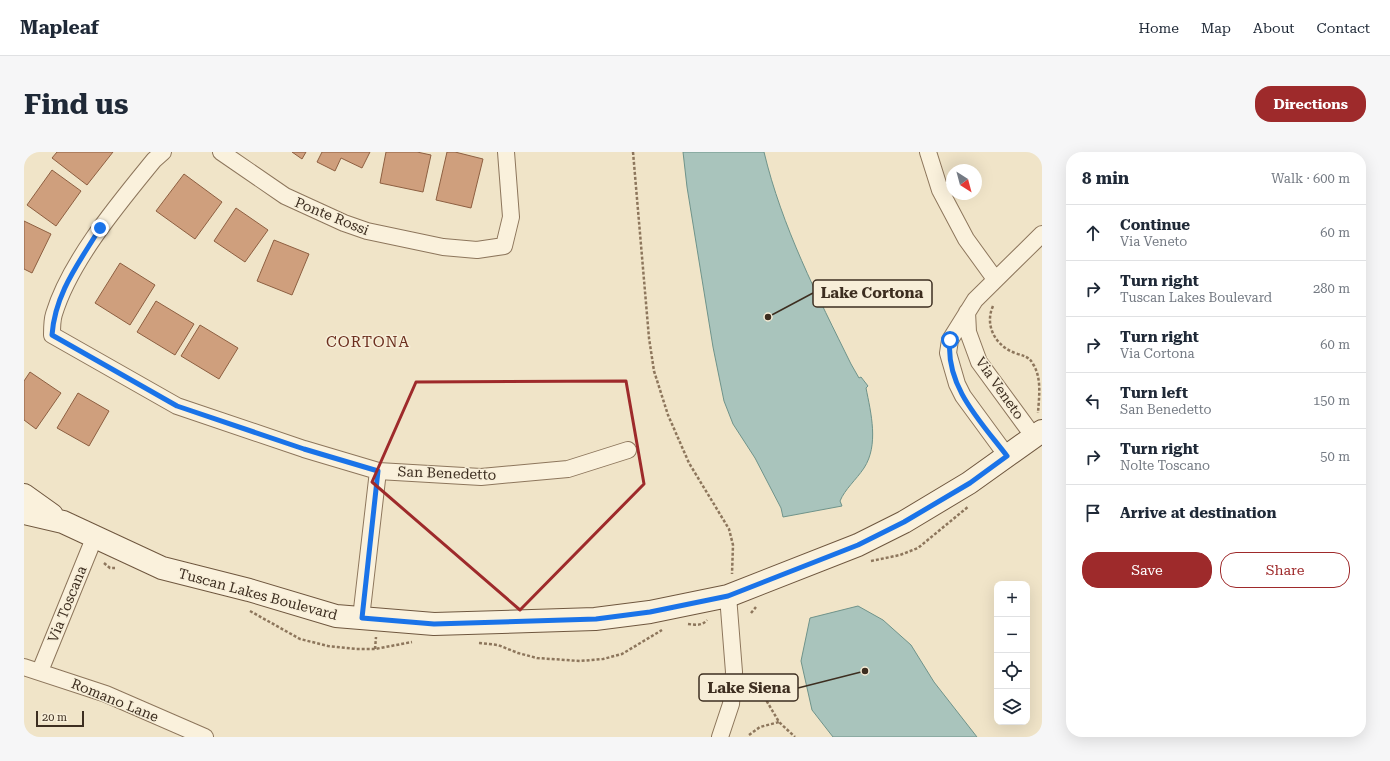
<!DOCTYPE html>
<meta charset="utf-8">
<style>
:root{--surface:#fff;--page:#f6f6f7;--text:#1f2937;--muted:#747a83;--line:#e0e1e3;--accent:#9e2a2b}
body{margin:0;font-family:"Roboto Serif",serif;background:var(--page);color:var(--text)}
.controls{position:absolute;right:12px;bottom:12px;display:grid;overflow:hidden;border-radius:8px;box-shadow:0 4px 16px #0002}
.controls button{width:36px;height:36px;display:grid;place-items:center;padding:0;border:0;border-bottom:1px solid var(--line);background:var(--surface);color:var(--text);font:20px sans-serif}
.compass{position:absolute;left:922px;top:12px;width:36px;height:36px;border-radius:50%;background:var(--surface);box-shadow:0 4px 16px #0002;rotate:144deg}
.scale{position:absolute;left:12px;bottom:10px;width:48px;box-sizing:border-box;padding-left:4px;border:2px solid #3d2e20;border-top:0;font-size:11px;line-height:14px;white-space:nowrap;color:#3d2e20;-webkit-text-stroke:3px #f7eed8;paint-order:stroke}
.stop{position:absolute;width:12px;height:12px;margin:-9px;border:3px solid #1a73e8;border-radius:50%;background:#fff}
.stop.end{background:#1a73e8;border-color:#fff;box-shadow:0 1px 4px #0008}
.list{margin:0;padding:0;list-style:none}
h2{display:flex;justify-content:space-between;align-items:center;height:52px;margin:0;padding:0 16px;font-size:17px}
h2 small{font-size:13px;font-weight:400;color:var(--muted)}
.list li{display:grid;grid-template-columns:26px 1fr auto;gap:12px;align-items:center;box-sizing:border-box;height:56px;padding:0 16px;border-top:1px solid var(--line)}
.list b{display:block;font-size:15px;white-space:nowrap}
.list p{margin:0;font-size:13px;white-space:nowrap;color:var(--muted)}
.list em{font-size:13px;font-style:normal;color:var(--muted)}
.actions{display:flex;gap:8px;padding:12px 16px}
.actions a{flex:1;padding:9px 0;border:1px solid var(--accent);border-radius:16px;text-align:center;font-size:14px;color:var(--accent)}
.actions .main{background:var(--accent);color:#fff}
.icon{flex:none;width:22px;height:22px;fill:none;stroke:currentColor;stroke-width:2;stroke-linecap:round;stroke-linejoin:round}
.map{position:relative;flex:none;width:1018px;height:585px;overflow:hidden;border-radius:16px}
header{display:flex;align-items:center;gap:24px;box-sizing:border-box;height:56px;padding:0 20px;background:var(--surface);border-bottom:1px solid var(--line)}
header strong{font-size:19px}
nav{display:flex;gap:22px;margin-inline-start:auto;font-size:14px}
.intro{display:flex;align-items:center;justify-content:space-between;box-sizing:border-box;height:96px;padding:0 24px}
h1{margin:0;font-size:28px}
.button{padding:10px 18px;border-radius:16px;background:var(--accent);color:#fff;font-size:14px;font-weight:700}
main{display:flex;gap:24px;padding:0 24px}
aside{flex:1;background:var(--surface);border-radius:16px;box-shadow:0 4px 16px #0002}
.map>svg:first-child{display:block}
.water{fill:#a9c4bc;stroke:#6f938a}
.building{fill:#cf9f7d;stroke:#8d5f41}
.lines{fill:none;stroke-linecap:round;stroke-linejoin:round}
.street-casing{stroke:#8d765c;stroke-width:18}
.secondary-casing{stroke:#6f573f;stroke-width:24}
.path{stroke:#8d765c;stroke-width:2.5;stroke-dasharray:3 2;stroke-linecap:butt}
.street{stroke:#faf1dc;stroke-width:16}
.secondary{stroke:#faf1dc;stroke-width:22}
.route{stroke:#1a73e8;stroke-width:5}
.marked{fill:none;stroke:#9e2a2b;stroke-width:3;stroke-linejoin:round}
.labels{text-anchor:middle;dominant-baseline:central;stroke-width:3;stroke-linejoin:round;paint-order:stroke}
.street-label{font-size:14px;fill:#3d2e20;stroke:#f7eed8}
.neighbourhood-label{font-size:15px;letter-spacing:1px;fill:#6b2e1e;stroke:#f7eed8}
.leader{fill:none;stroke:#3d2e20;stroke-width:1.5}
.callout-dot{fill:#3d2e20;stroke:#f7eed8;stroke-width:1.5}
.callout{fill:#f7eed8;stroke:#3d2e20;stroke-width:1.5}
.callout-label{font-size:15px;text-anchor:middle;font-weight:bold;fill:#3d2e20}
</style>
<header>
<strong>Mapleaf</strong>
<nav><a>Home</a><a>Map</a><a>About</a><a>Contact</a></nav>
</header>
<div class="intro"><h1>Find us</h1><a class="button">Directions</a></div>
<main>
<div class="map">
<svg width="1018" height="585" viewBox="0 0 1018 585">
<rect width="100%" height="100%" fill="#f0e4c8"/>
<path class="water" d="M 659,0 L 740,0 C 758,75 793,143 827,212 L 835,226 L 837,225 L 844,234 L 842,236 C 847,261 855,293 840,316 C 832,328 821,337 816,349 L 818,354 L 759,365 L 757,356 L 731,306 L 709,272 L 700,249 L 689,195 L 663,35 Z
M 834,454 L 859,468 L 887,493 L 910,530 L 953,585 L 809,585 L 788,558 L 777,509 L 786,466 Z"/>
<path class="building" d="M 33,0 L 89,0 L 63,33 L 28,6 Z
M 268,0 L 282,0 L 278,7 Z
M 298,0 L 346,0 L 338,16 L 317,6 L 311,19 L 293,10 Z
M 362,0 L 393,0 L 407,3 L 399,40 L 356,31 Z
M 423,0 L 431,0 L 459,7 L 447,56 L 412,48 Z
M 28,18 L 57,39 L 32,74 L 3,53 Z
M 160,22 L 198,50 L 171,87 L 132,59 Z
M 212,56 L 244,78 L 221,110 L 190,89 Z
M 0,69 L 27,82 L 8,121 L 0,117 Z
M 250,88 L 285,102 L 268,143 L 233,129 Z
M 96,111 L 131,133 L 106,173 L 71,151 Z
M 132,149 L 170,172 L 151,203 L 113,180 Z
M 176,173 L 214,196 L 195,227 L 157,204 Z
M 6,220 L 37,241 L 12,277 L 0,268 L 0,229 Z
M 54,241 L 85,259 L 65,294 L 33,276 Z"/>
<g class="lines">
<defs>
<path id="street" d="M 139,0 L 130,8 C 95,51 46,109 30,162 C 28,168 28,176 28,183 L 153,254 L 280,297 L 354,319 L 457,325 L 544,317 L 604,298
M 197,0 L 261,44 L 320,71 L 343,79 L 419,95 L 453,98 L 480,94 L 487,65 L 482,0
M 904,0 L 916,38 L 942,87 L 971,127
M 943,160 L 944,180 L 955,210 L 1010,285
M 983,304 L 939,244 L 933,232 L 924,201 L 926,188 L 951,148 L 1018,82
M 337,466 L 354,319
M 0,515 L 82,542 L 181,585
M 16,519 L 71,384
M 696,585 L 707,552 L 710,520 L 704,444"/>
<path id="secondary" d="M 0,343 L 28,363
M 0,361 L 39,370 L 138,416 L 225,438 L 312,464 L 410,472 L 571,467 L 626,460 L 704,444 L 834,393 L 880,370 L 945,331 L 1018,279"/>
</defs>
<use href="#street" class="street-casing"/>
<use href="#secondary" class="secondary-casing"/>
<path class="path" d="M 609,0 L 625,186 L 630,219 L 644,263 L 665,311 L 705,377 L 709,393 L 708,422
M 969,154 C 960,174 972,194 991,201 C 999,204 1005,204 1009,212 C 1018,226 1015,245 1014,261
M 847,409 L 876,403 L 894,396 L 945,354
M 80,411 L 86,416 L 91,416
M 226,459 L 276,487 L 304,494 L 332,497 L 351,497 L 388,490
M 727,461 L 732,455
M 664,472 C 672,473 678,474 683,468
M 455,491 L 474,493 L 494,501 L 513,506 L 556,509 L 579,507 L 598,502 L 638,478
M 351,497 L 352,485
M 735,536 L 755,570 L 771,585
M 725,583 L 736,575 L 755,570"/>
<use href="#street" class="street"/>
<use href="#secondary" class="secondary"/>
</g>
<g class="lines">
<path class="route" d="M 76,76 C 55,111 31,141 28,183 L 153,254 L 280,297 L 354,319 L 338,466 L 410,472 L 572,467 L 626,460 L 704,444 L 834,393 L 880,370 L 946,331 L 983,304 C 957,270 921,234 926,188"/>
</g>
<path class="marked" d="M 602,229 L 620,332 L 496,458 L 348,330 L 392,230 Z"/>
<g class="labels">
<g class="street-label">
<text transform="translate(308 64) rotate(22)">Ponte Rossi</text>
<text transform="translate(976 236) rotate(55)">Via Veneto</text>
<text transform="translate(423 321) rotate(2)">San Benedetto</text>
<text transform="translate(234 442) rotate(15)">Tuscan Lakes Boulevard</text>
<text transform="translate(43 452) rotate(-68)">Via Toscana</text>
<text transform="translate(91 548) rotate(22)">Romano Lane</text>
</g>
<g class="neighbourhood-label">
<text x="344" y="190">CORTONA</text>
</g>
</g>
<path class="leader" d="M744 165L789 141M841 519L774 536"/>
<g class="callout-dot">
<circle cx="744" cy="165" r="4"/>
<circle cx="841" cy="519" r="4"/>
</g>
<g class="callout">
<rect x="789" y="128" width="119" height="27" rx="4"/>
<rect x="675" y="522" width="99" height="27" rx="4"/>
</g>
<g class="callout-label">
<text x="848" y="146">Lake Cortona</text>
<text x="725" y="541">Lake Siena</text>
</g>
</svg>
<div class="controls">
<button>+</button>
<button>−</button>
<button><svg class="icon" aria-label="locate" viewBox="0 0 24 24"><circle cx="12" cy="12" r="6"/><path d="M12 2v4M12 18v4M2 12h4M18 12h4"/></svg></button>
<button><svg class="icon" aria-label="layers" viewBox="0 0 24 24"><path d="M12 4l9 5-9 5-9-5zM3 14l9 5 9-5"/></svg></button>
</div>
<svg class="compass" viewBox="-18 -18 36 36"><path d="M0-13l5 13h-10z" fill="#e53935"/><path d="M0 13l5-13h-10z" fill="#747a83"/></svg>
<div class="scale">20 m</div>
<div class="stop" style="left:926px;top:188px"></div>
<div class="stop end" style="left:76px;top:76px"></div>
</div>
<aside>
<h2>8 min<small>Walk · 600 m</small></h2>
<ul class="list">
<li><svg class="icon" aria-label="ahead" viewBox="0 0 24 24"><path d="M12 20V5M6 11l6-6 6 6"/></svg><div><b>Continue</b><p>Via Veneto</p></div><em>60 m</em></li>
<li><svg class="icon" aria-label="right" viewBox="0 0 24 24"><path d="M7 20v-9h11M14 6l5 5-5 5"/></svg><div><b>Turn right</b><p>Tuscan Lakes Boulevard</p></div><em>280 m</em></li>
<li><svg class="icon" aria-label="right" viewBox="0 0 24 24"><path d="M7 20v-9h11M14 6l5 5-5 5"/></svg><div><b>Turn right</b><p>Via Cortona</p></div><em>60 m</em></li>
<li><svg class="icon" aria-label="left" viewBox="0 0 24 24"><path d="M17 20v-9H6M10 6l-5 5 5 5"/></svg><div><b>Turn left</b><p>San Benedetto</p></div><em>150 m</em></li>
<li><svg class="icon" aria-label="right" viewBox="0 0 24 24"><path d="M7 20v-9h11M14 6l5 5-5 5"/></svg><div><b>Turn right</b><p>Nolte Toscano</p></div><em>50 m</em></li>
<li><svg class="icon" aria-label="arrive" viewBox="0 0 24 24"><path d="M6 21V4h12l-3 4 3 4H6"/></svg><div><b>Arrive at destination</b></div></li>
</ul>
<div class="actions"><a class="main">Save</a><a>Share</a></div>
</aside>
</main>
